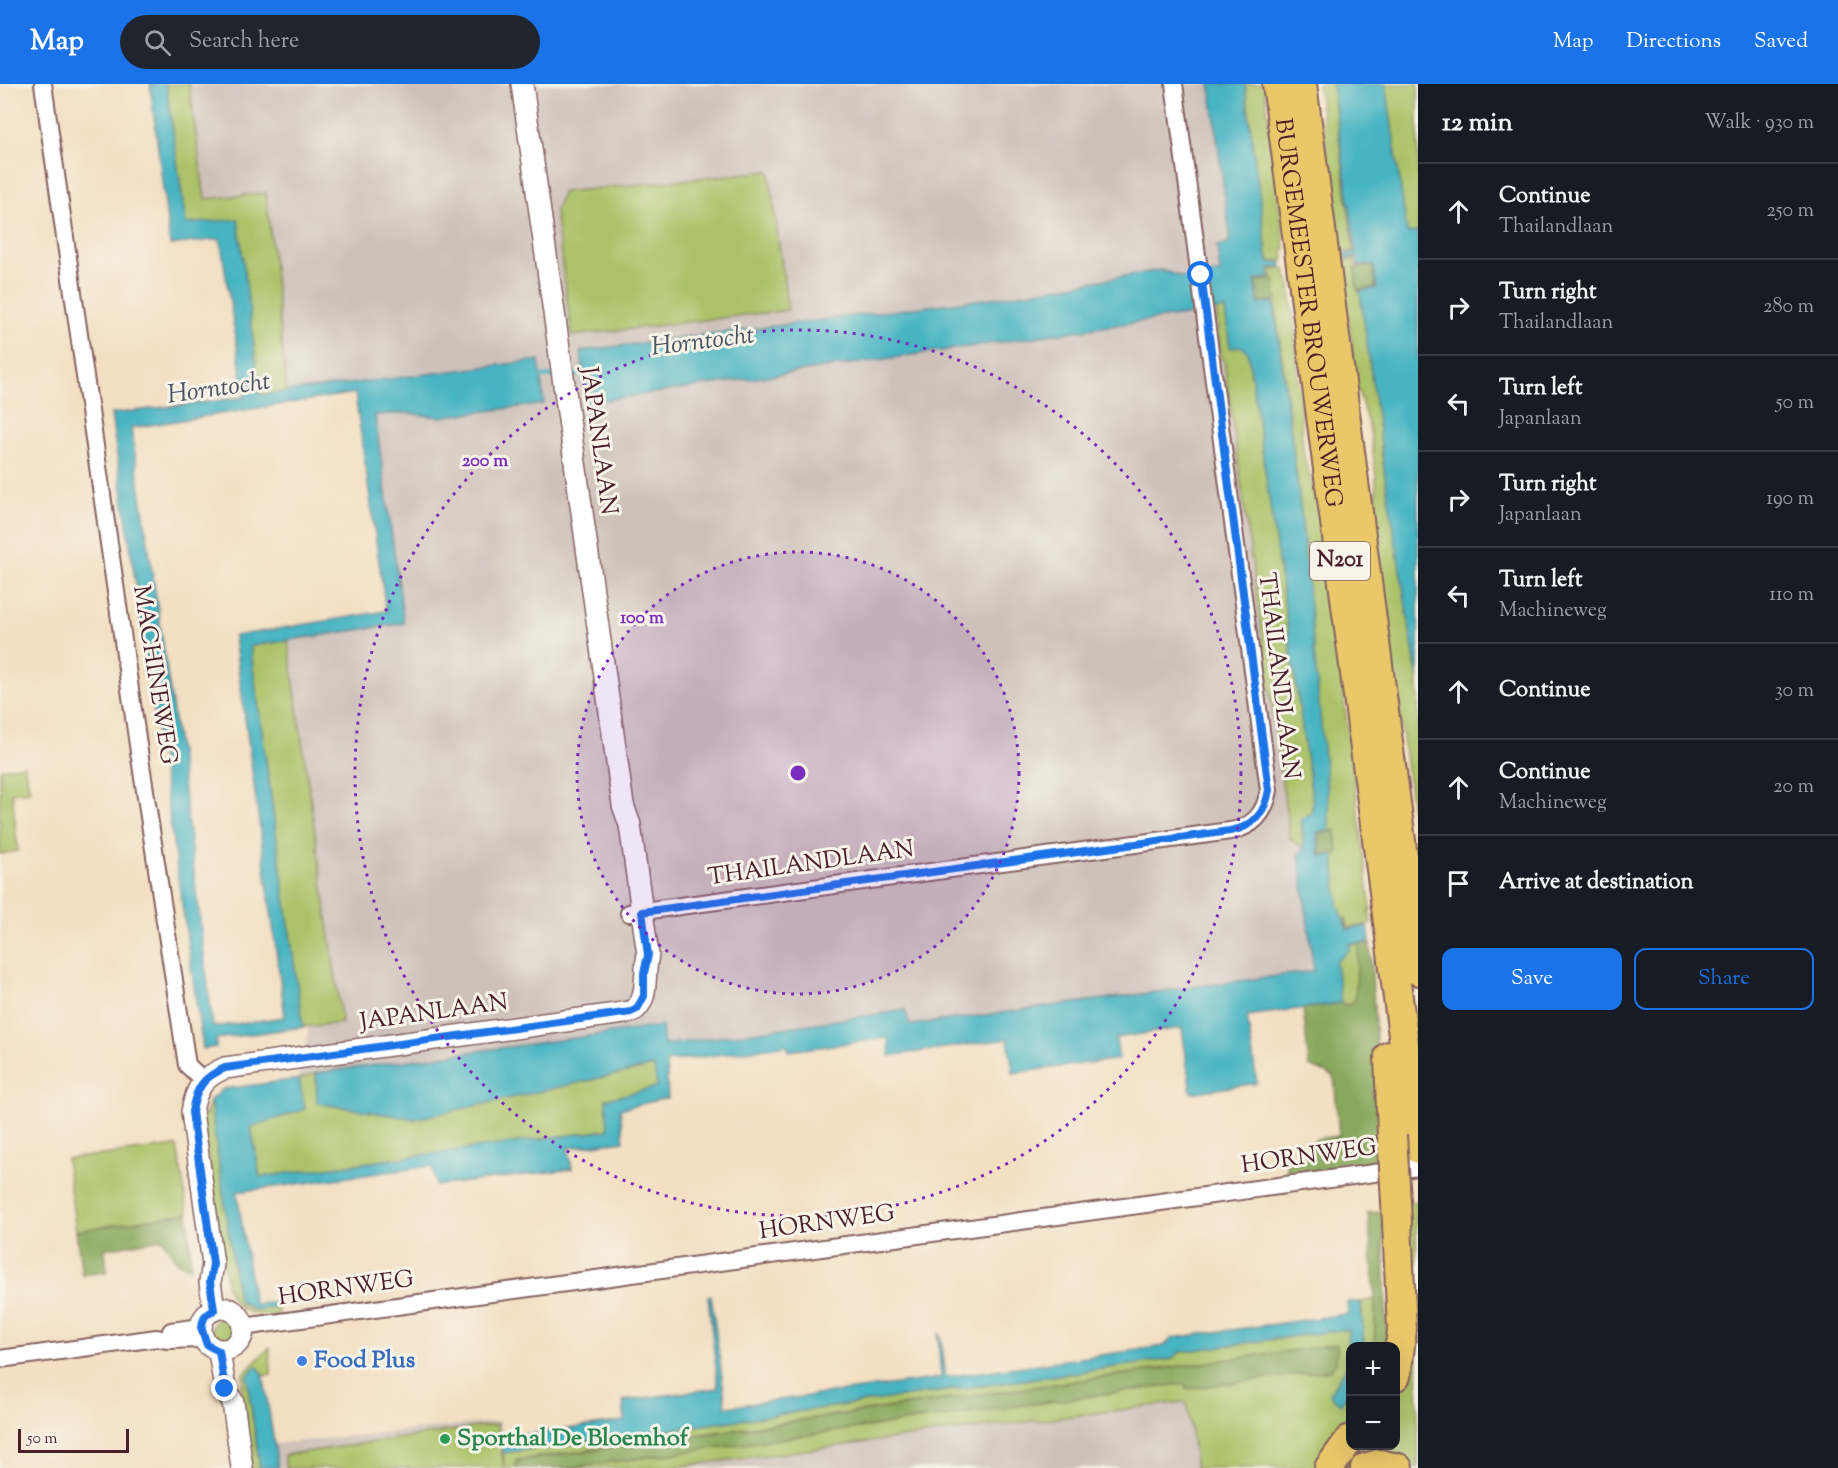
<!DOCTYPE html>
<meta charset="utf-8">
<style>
:root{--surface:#171b24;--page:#20242c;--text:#f1f3f6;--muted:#9ea1a6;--line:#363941;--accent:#1a73e8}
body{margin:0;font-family:"Sorts Mill Goudy",serif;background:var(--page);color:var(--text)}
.controls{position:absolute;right:18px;bottom:18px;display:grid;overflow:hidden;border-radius:12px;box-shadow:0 6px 24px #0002}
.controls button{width:54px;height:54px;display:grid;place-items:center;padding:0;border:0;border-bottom:2px solid var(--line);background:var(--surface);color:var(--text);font:30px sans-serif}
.scale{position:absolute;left:18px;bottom:15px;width:111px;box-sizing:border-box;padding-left:6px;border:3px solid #4a1f2b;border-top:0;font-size:16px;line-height:21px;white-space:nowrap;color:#4a1f2b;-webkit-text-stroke:4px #f7f3e8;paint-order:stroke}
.stop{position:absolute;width:18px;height:18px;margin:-14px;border:4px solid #1a73e8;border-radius:50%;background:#fff}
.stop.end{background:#1a73e8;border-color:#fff;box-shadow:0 2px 6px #0008}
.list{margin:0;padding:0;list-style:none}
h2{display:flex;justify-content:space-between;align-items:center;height:78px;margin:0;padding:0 24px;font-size:26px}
h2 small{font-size:20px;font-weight:400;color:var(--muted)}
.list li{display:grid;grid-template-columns:39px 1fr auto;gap:18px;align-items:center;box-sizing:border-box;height:96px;padding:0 24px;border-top:2px solid var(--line)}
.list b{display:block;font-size:22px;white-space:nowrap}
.list p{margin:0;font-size:20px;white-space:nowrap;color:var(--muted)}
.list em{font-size:20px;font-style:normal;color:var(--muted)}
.actions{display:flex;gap:12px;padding:18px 24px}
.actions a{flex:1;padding:14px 0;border:2px solid var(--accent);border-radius:12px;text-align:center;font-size:21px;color:var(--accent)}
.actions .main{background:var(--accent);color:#fff}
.icon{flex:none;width:33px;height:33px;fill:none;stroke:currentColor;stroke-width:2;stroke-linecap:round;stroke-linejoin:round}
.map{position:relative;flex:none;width:1418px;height:1384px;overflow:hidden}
header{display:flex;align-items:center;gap:36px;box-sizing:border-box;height:84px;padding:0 30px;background:var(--accent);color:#fff}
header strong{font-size:28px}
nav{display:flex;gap:33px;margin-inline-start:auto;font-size:21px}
.search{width:420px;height:54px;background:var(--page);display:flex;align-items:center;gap:15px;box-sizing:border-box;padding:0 21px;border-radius:33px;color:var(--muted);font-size:22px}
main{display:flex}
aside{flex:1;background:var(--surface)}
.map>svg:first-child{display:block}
.industrial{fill:#cec1ba;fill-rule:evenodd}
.green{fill:#abc267;stroke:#7a7049;stroke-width:1.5}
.forest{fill:#88a85c;stroke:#696444;stroke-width:1.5}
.water{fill:#47b4c2;stroke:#486a76;stroke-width:1.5;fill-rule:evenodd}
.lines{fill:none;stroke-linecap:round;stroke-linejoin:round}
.stream{stroke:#47b4c2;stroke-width:4.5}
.minor-casing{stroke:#856260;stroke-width:20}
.tertiary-casing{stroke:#856260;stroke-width:24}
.trunk-casing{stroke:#856260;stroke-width:32}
.minor{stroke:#fff;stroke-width:16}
.tertiary{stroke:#fff;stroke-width:21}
.trunk{stroke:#eac769;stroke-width:28}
.trunk-bridge-casing{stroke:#856260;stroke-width:32;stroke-linecap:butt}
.trunk-bridge{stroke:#eac769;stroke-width:28}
.route{stroke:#1a73e8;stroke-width:8}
.ring{fill:none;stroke:#7b2cbf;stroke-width:3;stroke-dasharray:3 6}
.shop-dot{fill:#3f7fe0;stroke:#f7f3e8;stroke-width:2}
.leisure-dot{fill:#2e9e5b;stroke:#f7f3e8;stroke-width:2}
.labels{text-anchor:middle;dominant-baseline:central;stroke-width:6;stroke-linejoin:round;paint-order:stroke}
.shield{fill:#f7f3e8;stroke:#7e5f64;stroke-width:1.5}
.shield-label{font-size:22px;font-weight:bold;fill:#4a1f2b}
.street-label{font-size:24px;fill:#4a1f2b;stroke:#f7f3e8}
.shop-label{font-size:24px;font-weight:bold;fill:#366cbe;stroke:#f7f3e8;text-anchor:start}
.leisure-label{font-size:24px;font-weight:bold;fill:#27864d;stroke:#f7f3e8;text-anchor:start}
.water-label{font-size:26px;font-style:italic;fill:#495360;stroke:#f7f3e8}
.centre{fill:#7b2cbf;stroke:#f7f3e8;stroke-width:3}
.ring-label{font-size:18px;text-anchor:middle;font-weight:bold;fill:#7b2cbf;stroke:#f7f3e8;stroke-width:6;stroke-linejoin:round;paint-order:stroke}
</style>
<header>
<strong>Map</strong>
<div class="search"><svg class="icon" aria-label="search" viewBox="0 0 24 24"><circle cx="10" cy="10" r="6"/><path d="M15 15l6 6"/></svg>Search here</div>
<nav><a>Map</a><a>Directions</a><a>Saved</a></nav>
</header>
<main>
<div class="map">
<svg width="1418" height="1384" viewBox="0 0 1418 1384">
<rect width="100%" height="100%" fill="#f7f3e8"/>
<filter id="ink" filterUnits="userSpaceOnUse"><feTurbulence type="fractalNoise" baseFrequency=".0167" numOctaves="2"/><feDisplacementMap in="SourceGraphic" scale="12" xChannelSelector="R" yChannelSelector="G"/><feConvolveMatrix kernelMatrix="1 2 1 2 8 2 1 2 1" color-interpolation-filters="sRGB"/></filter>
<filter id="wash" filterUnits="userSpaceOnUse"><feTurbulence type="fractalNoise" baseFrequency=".008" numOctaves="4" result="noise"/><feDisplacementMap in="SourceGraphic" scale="24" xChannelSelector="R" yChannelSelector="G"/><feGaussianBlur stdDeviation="1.35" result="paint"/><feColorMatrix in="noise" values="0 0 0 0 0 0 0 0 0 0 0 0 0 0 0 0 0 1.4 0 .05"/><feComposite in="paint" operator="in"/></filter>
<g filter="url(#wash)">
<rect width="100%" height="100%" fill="#f3dfc2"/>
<path class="industrial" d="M 160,0 L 1227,0 L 1303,560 L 1308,754 L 1322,905 L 294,1012 L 313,923 L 271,553 L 394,535 L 359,301 L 254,315 L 232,146 L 184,149 Z
M 1418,1247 L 1418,1384 L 267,1384 L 264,1361 L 499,1337 L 503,1355 L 1168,1268 ZM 1350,1262 L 1396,1262 L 1396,1362 L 1350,1362 Z"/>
<path class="green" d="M 166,0 L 189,0 L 205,115 L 266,109 L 287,308 L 260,311 L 238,136 L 186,140 Z
M 1245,0 L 1264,0 L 1285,165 L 1283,165 L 1284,176 L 1270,178 L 1267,171 Z
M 1318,0 L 1332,0 L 1354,167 L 1342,168 L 1338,158 Z
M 1386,0 L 1418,0 L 1418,148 L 1407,150 Z
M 769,87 L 788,226 L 572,252 L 555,127 L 563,108 Z
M 1355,175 L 1357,206 L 1360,207 L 1385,392 L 1418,596 L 1418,770 L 1376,448 L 1376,391 L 1370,346 L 1357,302 L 1343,190 L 1343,177 Z
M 1285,185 L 1287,195 L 1289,195 C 1297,252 1299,308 1303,365 C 1304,381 1313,399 1318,414 L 1371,826 L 1369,827 L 1371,840 L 1348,844 L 1346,833 L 1347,845 L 1338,820 L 1334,771 L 1338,770 L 1336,746 L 1329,747 L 1301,428 L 1271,186 Z
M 1216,225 L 1225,225 L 1230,263 L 1241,262 L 1248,268 L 1313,719 L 1311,730 L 1301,736 L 1304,764 L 1290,755 L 1224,276 L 1221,275 Z
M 288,557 L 342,939 L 303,943 L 250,562 Z
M 24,681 L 30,707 L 12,709 L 18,767 L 0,770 L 0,685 Z
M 1360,860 L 1356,916 L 1348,921 L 1341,919 L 1336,878 L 1349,865 L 1349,861 Z
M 654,982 L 657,1003 L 607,1015 L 608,1046 L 260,1093 L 251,1042 L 305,1025 L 299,995 L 316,989 L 317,1019 L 415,1035 Z
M 210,1016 L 238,1216 L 254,1226 L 277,1223 L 279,1231 C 254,1233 235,1228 227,1203 L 202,1030 L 206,1031 Z
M 177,1062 L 188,1129 L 76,1147 L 66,1075 Z
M 1416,1117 L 1418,1384 L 1405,1379 L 1335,1384 L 1354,1362 L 1396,1362 L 1396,1311 L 1401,1298 L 1403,1119 Z
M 1375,1215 L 1375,1262 L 1364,1262 L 1361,1218 Z
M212 1246a11 11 0 1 1 22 0a11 11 0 1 1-22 0Z
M 1349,1245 L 1346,1284 L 1340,1294 L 1349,1312 L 1350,1309 L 1350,1349 L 1323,1384 L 1196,1384 L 1187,1319 L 1182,1318 L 666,1384 L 568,1384 L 1186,1299 L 1186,1305 L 1330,1286 L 1336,1278 L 1337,1260 L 517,1376 L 516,1384 L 505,1384 L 503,1369 L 1172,1275 L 1179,1268 Z
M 270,1263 L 271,1291 L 263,1292 L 258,1284 L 248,1302 L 260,1384 L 252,1384 L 241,1301 L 244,1300 L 243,1290 Z
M 497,1340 L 504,1384 L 286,1384 L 284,1371 Z"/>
<path class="forest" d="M 1373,182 L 1376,203 L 1357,206 L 1355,184 Z
M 1274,195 L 1277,216 L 1259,219 L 1256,197 Z
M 1336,747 L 1338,769 L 1321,771 L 1319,749 Z
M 1370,859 L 1384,1082 L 1288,1094 L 1286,1078 L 1304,1076 L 1316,1055 L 1339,1052 L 1334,992 L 1309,982 L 1303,924 L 1341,919 L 1348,921 L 1355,916 L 1358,866 L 1360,860 Z
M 1383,1128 L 1387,1262 L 1375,1262 L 1375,1215 L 1368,1129 Z
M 188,1129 L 191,1184 L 178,1179 L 162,1155 L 105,1165 L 107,1188 L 82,1191 L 76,1147 Z
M 1337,1260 L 1336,1278 L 1330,1286 L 1186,1305 L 1185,1299 L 568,1384 L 516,1384 L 517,1377 Z"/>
<path class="water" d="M 150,0 L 166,0 L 186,140 L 238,135 L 260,311 L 539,276 L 544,320 L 439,333 L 405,329 L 375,331 L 404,539 L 250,562 L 303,943 L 216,955 L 216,963 L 203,965 L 111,330 L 245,313 L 220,155 L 170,161 ZM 355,309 L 386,527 L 234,552 L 285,933 L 213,943 L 180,675 L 131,344 Z
M 1210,0 L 1245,0 L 1268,179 L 1282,178 L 1282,183 L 1269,185 L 1270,194 L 1255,196 L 1258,220 L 1274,218 L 1301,428 L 1329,726 L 1329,747 L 1317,748 L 1320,772 L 1334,771 L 1338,820 L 1347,845 L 1368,842 L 1370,858 L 1349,860 L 1350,865 L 1336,878 L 1341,919 L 1247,932 L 1257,999 L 1191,1009 L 1182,944 L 1116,954 L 1119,975 L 1013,989 L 1008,955 L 890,972 L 888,954 L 789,967 L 788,961 L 666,978 L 668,1014 L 620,1025 L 624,1057 L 568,1064 L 572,1085 L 436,1102 L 432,1082 L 237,1108 L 254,1220 L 277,1218 L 277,1223 L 254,1226 L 238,1216 L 210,1016 L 223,1005 L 299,995 L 305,1025 L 251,1043 L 260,1093 L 608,1046 L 606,1015 L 657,1003 L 654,982 L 415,1035 L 317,1019 L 316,989 L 662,942 L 664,961 L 905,926 L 910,941 L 1314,887 L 1299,770 L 1304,764 L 1301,735 L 1311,730 L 1313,719 L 1248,268 L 1241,262 L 1230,264 L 1225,225 L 586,319 L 581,267 L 1007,212 L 1161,186 L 1185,194 L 1220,189 L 1217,162 L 1228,160 L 1230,151 Z
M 1332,0 L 1386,0 L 1407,149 L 1418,148 L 1418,596 L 1385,392 L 1360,207 L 1377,204 L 1374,181 L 1358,182 L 1357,173 L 1346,175 L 1345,170 L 1356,168 Z
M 711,1211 L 726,1323 L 941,1294 L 938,1250 L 940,1250 L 946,1293 L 1164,1262 L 1172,1254 L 1348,1230 L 1347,1218 L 1361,1218 L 1364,1262 L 1350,1262 L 1350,1309 L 1340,1320 L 1329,1310 L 1346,1284 L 1348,1245 L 1180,1268 L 1172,1275 L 503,1369 L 501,1354 L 625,1337 L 623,1317 L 718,1304 L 709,1222 L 708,1212 Z
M 257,1283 L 263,1289 L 278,1384 L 260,1384 L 247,1293 L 253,1284 Z"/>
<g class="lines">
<path class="stream" d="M 568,291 L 587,290
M 535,293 L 557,292"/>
</g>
</g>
<g filter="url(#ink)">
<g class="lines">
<defs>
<path id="minor" d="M 43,0 L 138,661 L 187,981 L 203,996
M 629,829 L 1230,747 C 1253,743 1265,730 1269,706 L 1174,0
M 243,1243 L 1418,1083
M 171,1247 L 201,1243
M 0,1275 L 157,1254 L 167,1256 L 203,1255"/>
<path id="tertiary" d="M201 1245a21 21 0 1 1 42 0a21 21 0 1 1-42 0Z
M 214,1226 L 210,1198 L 213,1180 L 192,1028 C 196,1004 203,993 225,984 L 631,928 C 650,919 643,890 648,871 L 630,741 L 623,721 L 522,0
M 219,1267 L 225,1305 L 233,1318 L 242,1384"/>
<g id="trunk">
<path id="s1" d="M 1277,0 L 1418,1065"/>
<path d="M 1302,0 L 1418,887"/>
<path d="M 1389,972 L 1392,1051"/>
<path d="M 1396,1292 L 1402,1246 L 1396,1118"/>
<path d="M 1329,1384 L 1350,1355"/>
<path d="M 1365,1384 L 1379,1380 L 1398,1384"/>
</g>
</defs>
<use href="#minor" class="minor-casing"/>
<use href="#tertiary" class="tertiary-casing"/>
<use href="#trunk" class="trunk-casing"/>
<use href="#minor" class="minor"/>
<use href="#tertiary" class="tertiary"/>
<use href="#trunk" class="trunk"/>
<defs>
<path id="trunk-bridge" d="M 1392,1051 L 1396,1118"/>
</defs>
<use href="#trunk-bridge" class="trunk-bridge-casing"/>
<use href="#trunk-bridge" class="trunk-bridge"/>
</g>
</g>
<g class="lines" filter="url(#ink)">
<path class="route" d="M 225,1305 L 219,1267 L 207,1261 L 201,1243 L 205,1232 L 214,1226 L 210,1198 L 213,1180 L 192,1028 C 196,1004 203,993 225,984 L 631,928 L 637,925 L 644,912 L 644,889 L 648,871 L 642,828 L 1230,747 C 1253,743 1265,730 1269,706 L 1201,191"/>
</g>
<circle cx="798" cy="689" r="221" fill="#7b2cbf" fill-opacity=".12"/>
<g class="ring">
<circle cx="798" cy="689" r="221"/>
<circle cx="798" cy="689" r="443"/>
</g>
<circle class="shop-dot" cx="302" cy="1277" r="6"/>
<circle class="leisure-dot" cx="445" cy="1355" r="6"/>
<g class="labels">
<rect class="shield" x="1310" y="458" width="60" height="38" rx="4.5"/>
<g class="shield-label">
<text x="1340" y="477">N201</text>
</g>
<g class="street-label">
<text stroke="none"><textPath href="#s1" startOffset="231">BURGEMEESTER BROUWERWEG</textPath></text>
<text transform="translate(598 357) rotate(82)">JAPANLAAN</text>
<text transform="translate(154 591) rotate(81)">MACHINEWEG</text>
<text transform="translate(1278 592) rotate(83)">THAILANDLAAN</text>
<text transform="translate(811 780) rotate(-8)">THAILANDLAAN</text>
<text transform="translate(434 929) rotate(-8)">JAPANLAAN</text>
<text transform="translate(1309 1073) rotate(-8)">HORNWEG</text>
<text transform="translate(827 1139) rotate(-8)">HORNWEG</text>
<text transform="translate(346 1205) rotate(-8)">HORNWEG</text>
</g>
<g class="shop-label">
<text x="314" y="1277">Food Plus</text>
</g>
<g class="leisure-label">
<text x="457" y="1355">Sporthal De Bloemhof</text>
</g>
<g class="water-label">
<text transform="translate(703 258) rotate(-7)">Horntocht</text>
<text transform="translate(219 305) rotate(-8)">Horntocht</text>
</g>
</g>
<circle cx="798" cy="689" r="9" class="centre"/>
<g class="ring-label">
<text x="485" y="382">200 m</text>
<text x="642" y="539">100 m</text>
</g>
</svg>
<div class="controls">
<button>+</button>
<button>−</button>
</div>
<div class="scale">50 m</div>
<div class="stop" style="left:1201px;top:191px"></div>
<div class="stop end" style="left:225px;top:1305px"></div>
</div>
<aside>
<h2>12 min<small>Walk · 930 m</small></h2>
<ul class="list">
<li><svg class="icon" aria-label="ahead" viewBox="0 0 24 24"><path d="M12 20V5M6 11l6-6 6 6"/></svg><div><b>Continue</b><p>Thailandlaan</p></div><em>250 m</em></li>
<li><svg class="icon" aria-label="right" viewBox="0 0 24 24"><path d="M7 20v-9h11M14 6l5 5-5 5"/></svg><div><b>Turn right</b><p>Thailandlaan</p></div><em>280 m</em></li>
<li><svg class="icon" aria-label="left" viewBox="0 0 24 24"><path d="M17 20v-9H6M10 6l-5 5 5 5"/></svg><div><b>Turn left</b><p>Japanlaan</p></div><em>50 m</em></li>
<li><svg class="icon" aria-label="right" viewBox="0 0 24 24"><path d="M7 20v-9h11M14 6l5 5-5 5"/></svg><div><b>Turn right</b><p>Japanlaan</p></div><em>190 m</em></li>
<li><svg class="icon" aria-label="left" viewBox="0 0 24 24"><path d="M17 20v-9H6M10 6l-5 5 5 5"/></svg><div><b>Turn left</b><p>Machineweg</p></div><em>110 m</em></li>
<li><svg class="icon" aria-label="ahead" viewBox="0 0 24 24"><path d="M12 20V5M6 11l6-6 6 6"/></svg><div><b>Continue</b></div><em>30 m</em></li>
<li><svg class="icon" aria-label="ahead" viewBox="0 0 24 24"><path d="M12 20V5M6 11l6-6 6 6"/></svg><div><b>Continue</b><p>Machineweg</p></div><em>20 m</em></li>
<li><svg class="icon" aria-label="arrive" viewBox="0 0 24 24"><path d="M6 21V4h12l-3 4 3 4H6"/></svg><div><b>Arrive at destination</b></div></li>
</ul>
<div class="actions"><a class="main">Save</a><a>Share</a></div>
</aside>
</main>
